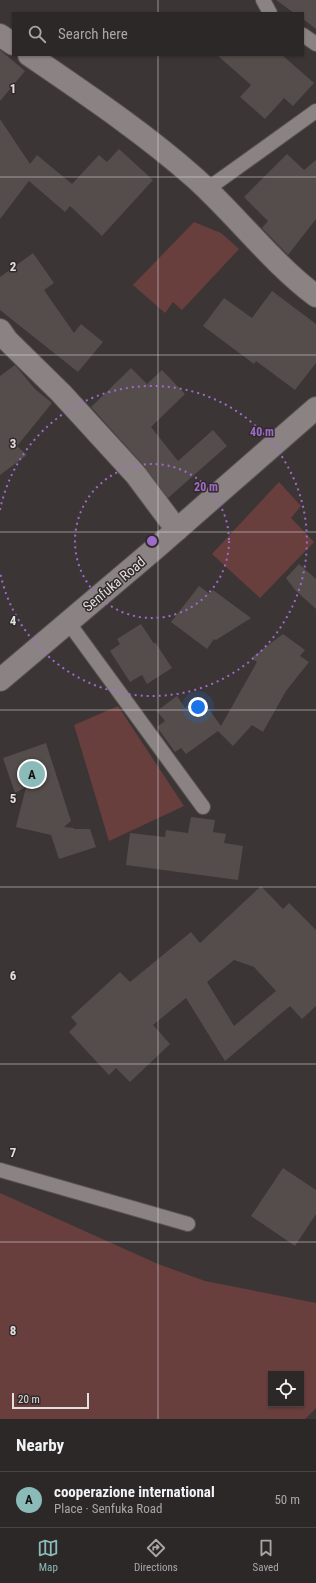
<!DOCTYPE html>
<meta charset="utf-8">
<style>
:root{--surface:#2d2828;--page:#393434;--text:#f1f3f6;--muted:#a7a6a8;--line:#484445;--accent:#8bbbb9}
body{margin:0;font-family:"Roboto Condensed",sans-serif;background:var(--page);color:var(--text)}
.controls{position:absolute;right:12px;bottom:12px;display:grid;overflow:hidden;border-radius:0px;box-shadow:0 1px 3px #0004}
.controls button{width:36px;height:36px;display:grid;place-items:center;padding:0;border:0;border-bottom:1px solid var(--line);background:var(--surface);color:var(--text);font:20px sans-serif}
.scale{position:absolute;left:12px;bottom:10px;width:77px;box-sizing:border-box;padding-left:4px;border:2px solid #e3dfdf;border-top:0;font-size:11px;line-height:14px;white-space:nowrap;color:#e3dfdf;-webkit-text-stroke:3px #322b2b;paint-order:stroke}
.you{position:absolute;left:198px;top:707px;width:14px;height:14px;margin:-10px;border:3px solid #fff;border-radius:50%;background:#1a73e8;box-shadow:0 0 0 6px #1a73e833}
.badge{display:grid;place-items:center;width:26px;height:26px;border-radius:50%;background:var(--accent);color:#111;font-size:13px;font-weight:700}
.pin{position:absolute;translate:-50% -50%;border:2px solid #fff;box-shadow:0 1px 4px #0006}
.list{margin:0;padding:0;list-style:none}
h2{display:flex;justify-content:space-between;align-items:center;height:52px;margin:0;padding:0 16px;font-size:17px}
h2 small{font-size:13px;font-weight:400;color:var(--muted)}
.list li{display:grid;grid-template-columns:26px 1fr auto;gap:12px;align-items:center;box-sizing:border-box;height:56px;padding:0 16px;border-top:1px solid var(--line)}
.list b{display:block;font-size:15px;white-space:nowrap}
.list p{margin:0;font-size:13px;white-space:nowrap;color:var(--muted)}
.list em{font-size:13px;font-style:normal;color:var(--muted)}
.icon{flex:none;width:22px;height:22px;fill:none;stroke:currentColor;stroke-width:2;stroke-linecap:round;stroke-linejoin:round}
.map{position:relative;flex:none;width:316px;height:1419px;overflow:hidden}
.search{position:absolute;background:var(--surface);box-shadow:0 1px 3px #0004;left:12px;right:12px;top:12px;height:44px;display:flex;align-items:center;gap:10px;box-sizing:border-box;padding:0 14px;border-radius:0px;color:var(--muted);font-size:15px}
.sheet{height:108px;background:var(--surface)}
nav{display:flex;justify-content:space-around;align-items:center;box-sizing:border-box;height:56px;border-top:1px solid var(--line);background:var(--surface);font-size:11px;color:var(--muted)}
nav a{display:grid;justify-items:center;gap:2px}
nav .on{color:var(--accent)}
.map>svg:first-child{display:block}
.green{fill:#693f3e;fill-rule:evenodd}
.building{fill:#544d4c;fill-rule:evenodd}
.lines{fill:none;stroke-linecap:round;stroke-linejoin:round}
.service-casing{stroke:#595353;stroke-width:16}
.minor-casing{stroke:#595353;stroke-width:24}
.service{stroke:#8b8383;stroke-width:14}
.minor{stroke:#8b8383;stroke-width:22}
.grid{fill:none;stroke:#e3dfdf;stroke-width:1;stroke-opacity:0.55}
.ring{fill:none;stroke:#9f6bca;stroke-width:2;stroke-dasharray:2 4}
.labels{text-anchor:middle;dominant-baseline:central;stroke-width:3;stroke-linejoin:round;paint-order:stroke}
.street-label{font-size:14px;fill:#e3dfdf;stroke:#322b2b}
.grid-label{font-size:13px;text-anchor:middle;font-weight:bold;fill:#e3dfdf;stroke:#322b2b;stroke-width:3;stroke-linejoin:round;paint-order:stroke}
.centre{fill:#9f6bca;stroke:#322b2b;stroke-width:2}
.ring-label{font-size:12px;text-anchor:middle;font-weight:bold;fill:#9f6bca;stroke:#322b2b;stroke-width:3;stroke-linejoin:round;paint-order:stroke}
</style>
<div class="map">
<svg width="316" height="1419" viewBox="0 0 316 1419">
<rect width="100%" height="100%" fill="#3c3535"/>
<path class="green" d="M 194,222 L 221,233 L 239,249 L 182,310 L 173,302 L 165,313 L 133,285 Z
M 279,482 L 301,506 L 291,518 L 314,542 L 260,598 L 212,554 Z
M 118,706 L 184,806 L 109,841 L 74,725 Z
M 0,1193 L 158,1264 L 205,1281 L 316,1303 L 316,1408 L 305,1419 L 0,1419 ZM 271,1374 L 301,1374 L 301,1404 L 271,1404 Z"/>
<path class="building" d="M 276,0 L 316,0 L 316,29 L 303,19 L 303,13 L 294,13 Z
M 0,50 L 25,71 L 0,101 Z
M 217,55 L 282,55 L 314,83 L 293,106 L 284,98 L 265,119 L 240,97 L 251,85 Z
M 0,119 L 30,164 L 37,155 L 72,184 L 99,155 L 107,162 L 119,149 L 153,180 L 102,236 L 70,206 L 65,212 L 29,181 L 0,219 Z
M 287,154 L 304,170 L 316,160 L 316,219 L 288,255 L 262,228 L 268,221 L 244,197 Z
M 33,253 L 54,283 L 44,290 L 74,333 L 81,324 L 103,342 L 78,372 L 0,310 L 0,277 Z
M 272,291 L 316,324 L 316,363 L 295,390 L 256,361 L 254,364 L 203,326 L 224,298 L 252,318 Z
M 15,365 L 35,389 L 52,403 L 17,446 L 27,455 L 0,475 L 0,376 Z
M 131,368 L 147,384 L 162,370 L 185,394 L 151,427 L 178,461 L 213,430 L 227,446 L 168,498 L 145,467 L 91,407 Z
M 299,564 L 316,579 L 316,609 L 295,590 L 286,578 Z
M 199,586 L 210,594 L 213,590 L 251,618 L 216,640 L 214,639 L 207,649 L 171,622 Z
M 141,624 L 154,644 L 155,642 L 172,668 L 147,684 L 142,675 L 130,682 L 110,651 L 120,644 L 117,639 Z
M 283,634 L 305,650 L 300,656 L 309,662 L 286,691 L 263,732 L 252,725 L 233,746 L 218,731 L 186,754 L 181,748 L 175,752 L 157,727 L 165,721 L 157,711 L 177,696 L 185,708 L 200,697 L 221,726 L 257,662 L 251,658 Z
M 46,743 L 71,821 L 64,827 L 74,828 L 74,829 L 90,829 L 96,847 L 59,859 L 51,835 L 16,827 L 26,787 L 15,793 L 3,758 Z
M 191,817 L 215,820 L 213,832 L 226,834 L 224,843 L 243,846 L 238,880 L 126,865 L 130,833 L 165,837 L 166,830 L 188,833 Z
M 261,886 L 283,909 L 289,903 L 316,930 L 316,1006 L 302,1019 L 290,1006 L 225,1061 L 186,998 L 153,1025 L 170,1044 L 130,1082 L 116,1068 L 109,1075 L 69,1032 L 77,1024 L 71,1017 L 120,972 L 130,982 L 191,932 L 200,943 ZM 234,960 L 254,967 L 276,991 L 234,1026 L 207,982 Z
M 283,1168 L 316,1190 L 316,1214 L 295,1246 L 251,1216 Z"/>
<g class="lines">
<defs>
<path id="service" d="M 263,0 L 270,13
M 303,35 L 316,44
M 206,190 L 316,111
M 68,622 L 203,807
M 0,1170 L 188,1224"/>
<path id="minor" d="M 0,35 L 13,44
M 29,55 C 86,94 143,132 195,178 C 237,216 271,262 316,296
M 0,330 L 7,340 L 61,393 L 136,475 L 177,530
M 0,680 L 157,547 L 316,408"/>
</defs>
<use href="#service" class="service-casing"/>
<use href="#minor" class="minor-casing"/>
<use href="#service" class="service"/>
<use href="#minor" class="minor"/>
</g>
<path class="grid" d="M 158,0 L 158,13M 158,55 L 158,1419M 0,177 L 316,177M 0,355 L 316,355M 0,532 L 316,532M 0,710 L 316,710M 0,887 L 316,887M 0,1064 L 316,1064M 0,1242 L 316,1242"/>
<g class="ring">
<circle cx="152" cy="541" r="77"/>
<path d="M0 510A155 155 0 1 1 0 572"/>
</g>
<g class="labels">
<g class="street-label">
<text transform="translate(114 584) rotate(-40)">Senfuka Road</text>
</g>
</g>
<g class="grid-label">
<text x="13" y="93">1</text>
<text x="13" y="271">2</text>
<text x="13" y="448">3</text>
<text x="13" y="625">4</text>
<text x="13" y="803">5</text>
<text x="13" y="980">6</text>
<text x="13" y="1157">7</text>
<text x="13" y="1335">8</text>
</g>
<circle cx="152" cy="541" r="6" class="centre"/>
<g class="ring-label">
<text x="262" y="436">40 m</text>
<text x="206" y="491">20 m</text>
</g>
</svg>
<div class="controls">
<button><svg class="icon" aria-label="locate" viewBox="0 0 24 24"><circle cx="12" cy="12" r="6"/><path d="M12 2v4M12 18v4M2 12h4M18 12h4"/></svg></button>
</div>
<div class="scale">20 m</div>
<div class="you"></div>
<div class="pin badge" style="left:32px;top:774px">A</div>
<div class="search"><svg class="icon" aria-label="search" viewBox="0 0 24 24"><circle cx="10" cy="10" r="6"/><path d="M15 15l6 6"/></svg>Search here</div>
</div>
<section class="sheet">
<h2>Nearby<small></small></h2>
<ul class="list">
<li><span class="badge">A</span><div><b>cooperazione international</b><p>Place · Senfuka Road</p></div><em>50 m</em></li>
</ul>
</section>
<nav>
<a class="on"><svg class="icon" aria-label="map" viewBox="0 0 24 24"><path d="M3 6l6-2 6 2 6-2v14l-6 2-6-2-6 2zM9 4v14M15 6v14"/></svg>Map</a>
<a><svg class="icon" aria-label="directions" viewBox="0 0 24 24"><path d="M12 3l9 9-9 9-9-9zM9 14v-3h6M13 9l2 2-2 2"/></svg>Directions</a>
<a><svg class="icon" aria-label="saved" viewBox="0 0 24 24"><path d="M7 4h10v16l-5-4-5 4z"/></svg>Saved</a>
</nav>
